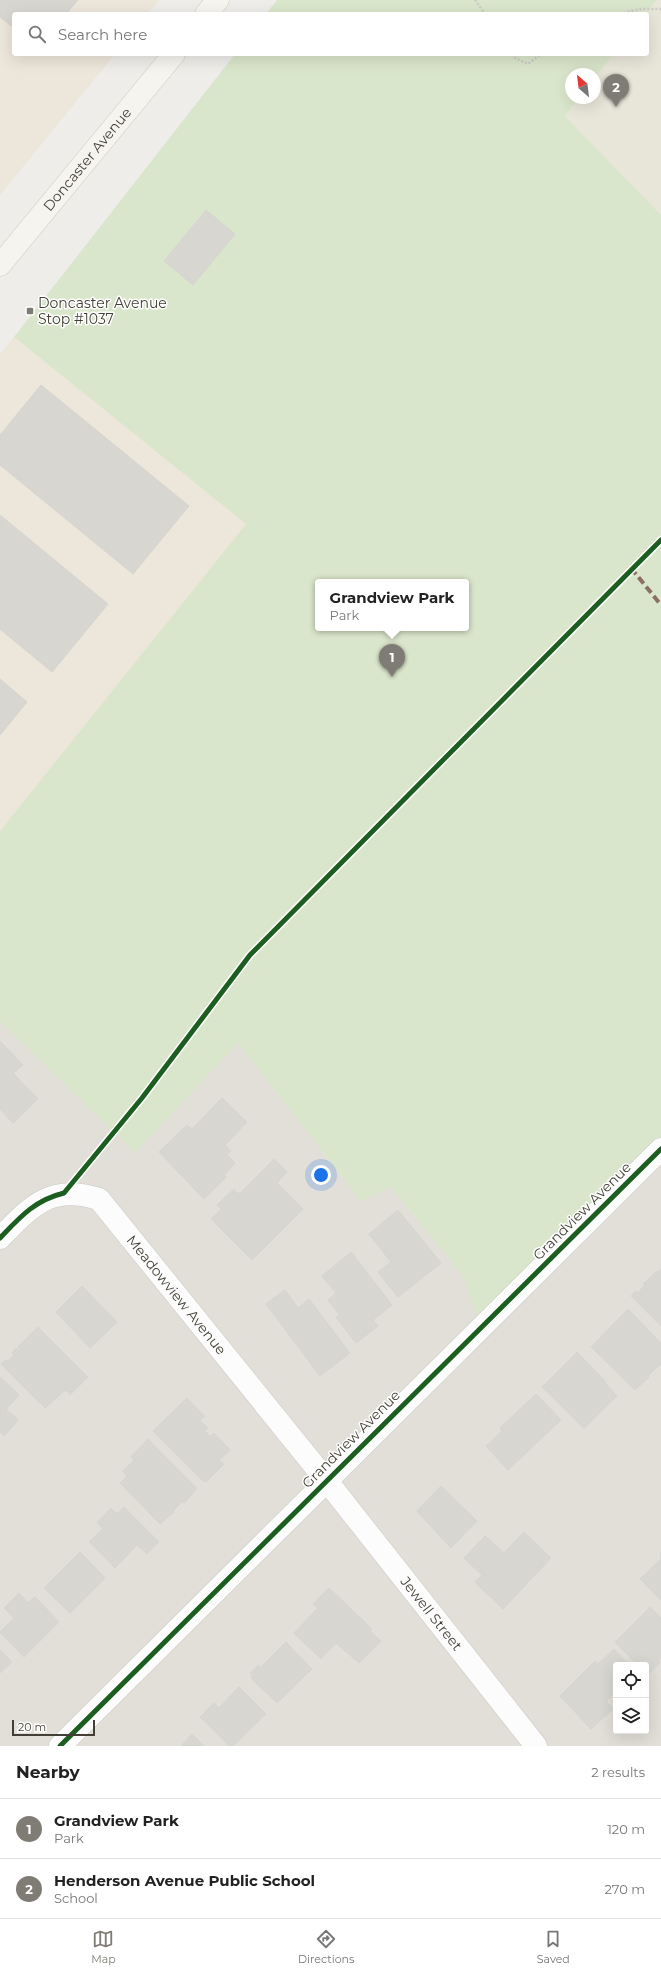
<!DOCTYPE html>
<style>
:root{--surface:#fff;--page:#f2f2f2;--text:#222;--muted:#767676;--line:#e0e0e0;--accent:#7f7c75}
body{margin:0;font-family:Montserrat,sans-serif;background:var(--page);color:var(--text)}
.controls{position:absolute;right:12px;bottom:12px;display:grid;overflow:hidden;border-radius:4px;box-shadow:0 4px 16px #0002}
.controls button{width:36px;height:36px;display:grid;place-items:center;padding:0;border:0;border-bottom:1px solid var(--line);background:var(--surface);color:var(--text);font:20px sans-serif}
.compass{position:absolute;left:565px;top:68px;width:36px;height:36px;border-radius:50%;background:var(--surface);box-shadow:0 4px 16px #0002;rotate:332deg}
.scale{position:absolute;left:12px;bottom:10px;width:83px;box-sizing:border-box;padding-left:4px;border:2px solid #433f36;border-top:0;font-size:11px;line-height:14px;white-space:nowrap;color:#433f36;-webkit-text-stroke:3px #fff;paint-order:stroke}
.you{position:absolute;left:321px;top:1175px;width:14px;height:14px;margin:-10px;border:3px solid #fff;border-radius:50%;background:#1a73e8;box-shadow:0 0 0 6px #1a73e833}
.badge{display:grid;place-items:center;width:26px;height:26px;border-radius:50%;background:var(--accent);color:#fff;font-size:13px;font-weight:700}
.pin{position:absolute;translate:-50% -33px;filter:drop-shadow(0 1px 2px #0008)}
.pin::after{content:'';position:absolute;top:21px;width:14px;height:12px;background:inherit;clip-path:polygon(0 0,100% 0,50% 100%)}
.popup{position:absolute;left:315px;top:579px;width:154px;height:52px;box-sizing:border-box;display:grid;place-content:center;border-radius:4px;background:var(--surface);filter:drop-shadow(0 1px 3px #0005);font-size:13px;white-space:nowrap;color:var(--muted)}
.popup b{font-size:15px;color:var(--text)}
.popup::after{content:'';position:absolute;left:50%;top:100%;margin-left:-8px;border:8px solid transparent;border-top-color:var(--surface)}
.list{margin:0;padding:0;list-style:none}
h2{display:flex;justify-content:space-between;align-items:center;height:52px;margin:0;padding:0 16px;font-size:17px}
h2 small{font-size:13px;font-weight:400;color:var(--muted)}
.list li{display:grid;grid-template-columns:26px 1fr auto;gap:12px;align-items:center;box-sizing:border-box;height:60px;padding:0 16px;border-top:1px solid var(--line)}
.list b{display:block;font-size:15px;white-space:nowrap}
.list p{margin:0;font-size:13px;white-space:nowrap;color:var(--muted)}
.list em{font-size:13px;font-style:normal;color:var(--muted)}
.icon{flex:none;width:22px;height:22px;fill:none;stroke:currentColor;stroke-width:2;stroke-linecap:round;stroke-linejoin:round}
.map{position:relative;flex:none;width:661px;height:1746px;overflow:hidden}
.search{position:absolute;background:var(--surface);box-shadow:0 4px 16px #0002;left:12px;right:12px;top:12px;height:44px;display:flex;align-items:center;gap:10px;box-sizing:border-box;padding:0 14px;border-radius:4px;color:var(--muted);font-size:15px}
.sheet{height:172px;background:var(--surface)}
nav{display:flex;justify-content:space-around;align-items:center;box-sizing:border-box;height:56px;border-top:1px solid var(--line);background:var(--surface);font-size:11px;color:var(--muted)}
nav a{display:grid;justify-items:center;gap:2px}
nav .on{color:var(--accent)}
.map>svg:first-child{display:block}
.residential{fill:#e1dfd7;fill-rule:evenodd}
.commercial{fill:#ede6da}
.education{fill:#e8e5d9}
.green{fill:#dae6cb;fill-rule:evenodd}
.building{fill:#d8d6d1;stroke:#d6d4cf}
.lines{fill:none;stroke-linecap:round;stroke-linejoin:round}
.street-casing{stroke:#cac9c5;stroke-width:23}
.secondary-casing{stroke:#cccac0;stroke-width:23}
.path{stroke:#cccbc7;stroke-width:2.5;stroke-dasharray:2 2;stroke-linecap:butt}
.street{stroke:#fcfcfc;stroke-width:22}
.secondary{stroke:#f5f4ee;stroke-width:22}
.quiet{stroke:#8d6e63;stroke-width:4;stroke-dasharray:8 4;stroke-linecap:butt}
.cycleway-casing{stroke:#fff;stroke-width:8}
.cycleway{stroke:#1b5e20;stroke-width:5}
.poi-dot{fill:#7f7c75;stroke:#fff;stroke-width:1.5}
.labels{text-anchor:middle;dominant-baseline:central;stroke-width:3;stroke-linejoin:round;paint-order:stroke}
.street-label{font-size:14px;fill:#433f36;stroke:#fff}
.poi-label{font-size:14px;fill:#433f36;stroke:#fff;text-anchor:start}
</style>
<div class="map">
<svg width="661" height="1746" viewBox="0 0 661 1746">
<rect width="100%" height="100%" fill="#eeede9"/>
<path class="residential" d="M 0,1021 L 135,1153 L 238,1043 L 361,1201 L 391,1187 L 461,1273 L 661,1088 L 661,1746 L 0,1746 ZM 616,1665 L 646,1665 L 646,1731 L 616,1731 Z"/>
<path class="commercial" d="M 0,0 L 159,0 L 147,14 L 14,14 L 14,54 L 115,54 L 0,195 Z
M 14,337 L 246,524 L 0,831 L 0,354 Z"/>
<path class="education" d="M 657,0 L 661,0 L 661,215 L 565,116 L 579,98 L 595,98 L 595,77 L 614,54 L 647,54 L 647,14 L 645,14 Z"/>
<path class="green" d="M 277,0 L 657,0 L 645,14 L 266,14 Z
M 235,54 L 614,54 L 595,77 L 595,74 L 571,74 L 571,98 L 579,98 L 565,116 L 661,215 L 661,1138 L 478,1318 L 461,1273 L 391,1187 L 361,1201 L 238,1043 L 135,1153 L 0,1021 L 0,831 L 246,524 L 14,337 ZM 318,582 L 466,582 L 466,628 L 318,628 Z"/>
<path class="building" d="M 0,0 L 78,0 L 66,14 L 14,14 L 14,28 L 0,17 Z
M 206,210 L 235,234 L 193,285 L 164,261 Z
M 41,385 L 189,506 L 133,574 L 0,465 L 0,435 Z
M 0,515 L 108,604 L 52,672 L 0,629 Z
M 0,679 L 27,702 L 0,735 Z
M 0,1041 L 23,1065 L 13,1073 L 38,1099 L 13,1123 L 0,1109 Z
M 222,1098 L 247,1122 L 225,1145 L 231,1151 L 227,1155 L 235,1163 L 224,1175 L 226,1177 L 204,1199 L 159,1152 L 187,1125 L 192,1129 Z
M 274,1159 L 287,1172 L 277,1183 L 303,1209 L 252,1260 L 211,1219 L 221,1209 L 217,1205 L 234,1189 L 239,1194 Z
M 398,1210 L 441,1263 L 398,1297 L 378,1272 L 391,1262 L 369,1234 Z
M 351,1252 L 392,1305 L 373,1320 L 378,1326 L 356,1343 L 336,1317 L 340,1315 L 328,1300 L 336,1293 L 322,1276 Z
M 661,1269 L 661,1326 L 631,1296 L 636,1291 L 638,1293 L 645,1285 L 643,1284 L 657,1271 L 658,1272 Z
M 82,1286 L 117,1322 L 90,1348 L 56,1312 Z
M 285,1290 L 298,1308 L 309,1299 L 350,1353 L 320,1376 L 266,1304 Z
M 628,1309 L 661,1343 L 661,1365 L 659,1365 L 648,1376 L 649,1377 L 635,1390 L 591,1347 Z
M 38,1327 L 88,1377 L 70,1395 L 65,1390 L 45,1408 L 1,1364 L 6,1360 L 8,1361 L 14,1355 L 12,1353 L 16,1348 L 19,1351 L 20,1349 L 18,1347 Z
M 577,1352 L 605,1381 L 604,1382 L 617,1396 L 584,1429 L 542,1387 Z
M 0,1377 L 19,1395 L 6,1409 L 18,1420 L 4,1436 L 0,1432 Z
M 536,1394 L 561,1420 L 508,1470 L 486,1446 L 502,1431 L 500,1428 Z
M 187,1398 L 205,1416 L 200,1421 L 208,1428 L 205,1431 L 210,1437 L 214,1433 L 230,1450 L 219,1460 L 224,1464 L 206,1482 L 202,1480 L 153,1431 Z
M 148,1439 L 197,1488 L 184,1503 L 182,1502 L 173,1511 L 174,1512 L 160,1524 L 120,1483 L 127,1476 L 123,1471 L 134,1460 L 131,1456 Z
M 441,1486 L 477,1521 L 451,1548 L 417,1511 Z
M 124,1507 L 159,1542 L 147,1554 L 137,1545 L 115,1568 L 89,1542 L 103,1529 L 97,1522 L 111,1508 L 117,1514 Z
M 524,1532 L 551,1558 L 503,1609 L 475,1582 L 482,1575 L 464,1558 L 485,1536 L 504,1553 Z
M 80,1552 L 105,1578 L 70,1613 L 44,1588 Z
M 661,1552 L 661,1600 L 640,1579 L 661,1559 Z
M 329,1588 L 372,1629 L 370,1631 L 381,1641 L 359,1663 L 336,1643 L 321,1659 L 294,1633 L 318,1608 L 313,1604 Z
M 19,1593 L 28,1603 L 35,1597 L 59,1622 L 24,1657 L 0,1632 L 14,1618 L 4,1608 Z
M 650,1607 L 661,1618 L 661,1658 L 658,1660 L 660,1662 L 648,1675 L 646,1665 L 638,1665 L 615,1642 Z
M 286,1642 L 312,1669 L 277,1703 L 251,1678 L 253,1675 L 250,1673 L 258,1665 L 260,1668 Z
M 614,1649 L 629,1665 L 616,1665 L 616,1691 L 606,1701 L 613,1709 L 591,1729 L 560,1696 L 595,1661 L 598,1664 Z
M 0,1650 L 12,1662 L 0,1673 Z
M 239,1687 L 266,1714 L 233,1746 L 229,1746 L 200,1717 L 214,1703 L 219,1708 Z
M 192,1734 L 204,1746 L 181,1746 Z"/>
<g class="lines">
<defs>
<g id="street">
<path id="s1" d="M 0,1238 C 32,1205 51,1184 99,1199 L 326,1480 L 536,1746"/>
<path d="M 60,1746 L 661,1149"/>
</g>
<g id="secondary">
<path d="M 206,14 L 218,0"/>
<path id="s2" d="M 0,265 L 174,54"/>
</g>
</defs>
<use href="#street" class="street-casing"/>
<use href="#secondary" class="secondary-casing"/>
<path class="path" d="M 475,0 L 485,14
M 620,14 L 639,9 L 661,9
M 512,54 L 515,58 L 528,64 L 541,54"/>
<use href="#street" class="street"/>
<use href="#secondary" class="secondary"/>
<path class="quiet" d="M 631,568 L 661,605"/>
<defs>
<path id="cycleway" d="M 0,1238 C 20,1217 35,1200 64,1193 L 142,1098 L 250,955 L 661,540
M 60,1746 L 661,1149"/>
</defs>
<use href="#cycleway" class="cycleway-casing"/>
<use href="#cycleway" class="cycleway"/>
</g>
<rect class="poi-dot" x="26" y="307" width="8" height="8" rx="2"/>
<g class="labels">
<g class="street-label">
<text stroke="none"><textPath href="#s2" startOffset="137">Doncaster Avenue</textPath></text>
<text transform="translate(582 1211) rotate(-45)">Grandview Avenue</text>
<text stroke="none"><textPath href="#s1" startOffset="238">Meadowview Avenue</textPath></text>
<text transform="translate(351 1439) rotate(-45)">Grandview Avenue</text>
<text stroke="none"><textPath href="#s1" startOffset="646">Jewell Street</textPath></text>
</g>
<g class="poi-label">
<text x="38" y="303">Doncaster Avenue<tspan x="38" dy="16">Stop #1037</tspan></text>
</g>
</g>
</svg>
<div class="controls">
<button><svg class="icon" aria-label="locate" viewBox="0 0 24 24"><circle cx="12" cy="12" r="6"/><path d="M12 2v4M12 18v4M2 12h4M18 12h4"/></svg></button>
<button><svg class="icon" aria-label="layers" viewBox="0 0 24 24"><path d="M12 4l9 5-9 5-9-5zM3 14l9 5 9-5"/></svg></button>
</div>
<svg class="compass" viewBox="-18 -18 36 36"><path d="M0-13l5 13h-10z" fill="#e53935"/><path d="M0 13l5-13h-10z" fill="#767676"/></svg>
<div class="scale">20 m</div>
<div class="you"></div>
<div class="pin badge" style="left:392px;top:677px">1</div>
<div class="popup"><b>Grandview Park</b>Park</div>
<div class="pin badge" style="left:616px;top:107px">2</div>
<div class="search"><svg class="icon" aria-label="search" viewBox="0 0 24 24"><circle cx="10" cy="10" r="6"/><path d="M15 15l6 6"/></svg>Search here</div>
</div>
<section class="sheet">
<h2>Nearby<small>2 results</small></h2>
<ul class="list">
<li><span class="badge">1</span><div><b>Grandview Park</b><p>Park</p></div><em>120 m</em></li>
<li><span class="badge">2</span><div><b>Henderson Avenue Public School</b><p>School</p></div><em>270 m</em></li>
</ul>
</section>
<nav>
<a class="on"><svg class="icon" aria-label="map" viewBox="0 0 24 24"><path d="M3 6l6-2 6 2 6-2v14l-6 2-6-2-6 2zM9 4v14M15 6v14"/></svg>Map</a>
<a><svg class="icon" aria-label="directions" viewBox="0 0 24 24"><path d="M12 3l9 9-9 9-9-9zM9 14v-3h6M13 9l2 2-2 2"/></svg>Directions</a>
<a><svg class="icon" aria-label="saved" viewBox="0 0 24 24"><path d="M7 4h10v16l-5-4-5 4z"/></svg>Saved</a>
</nav>
